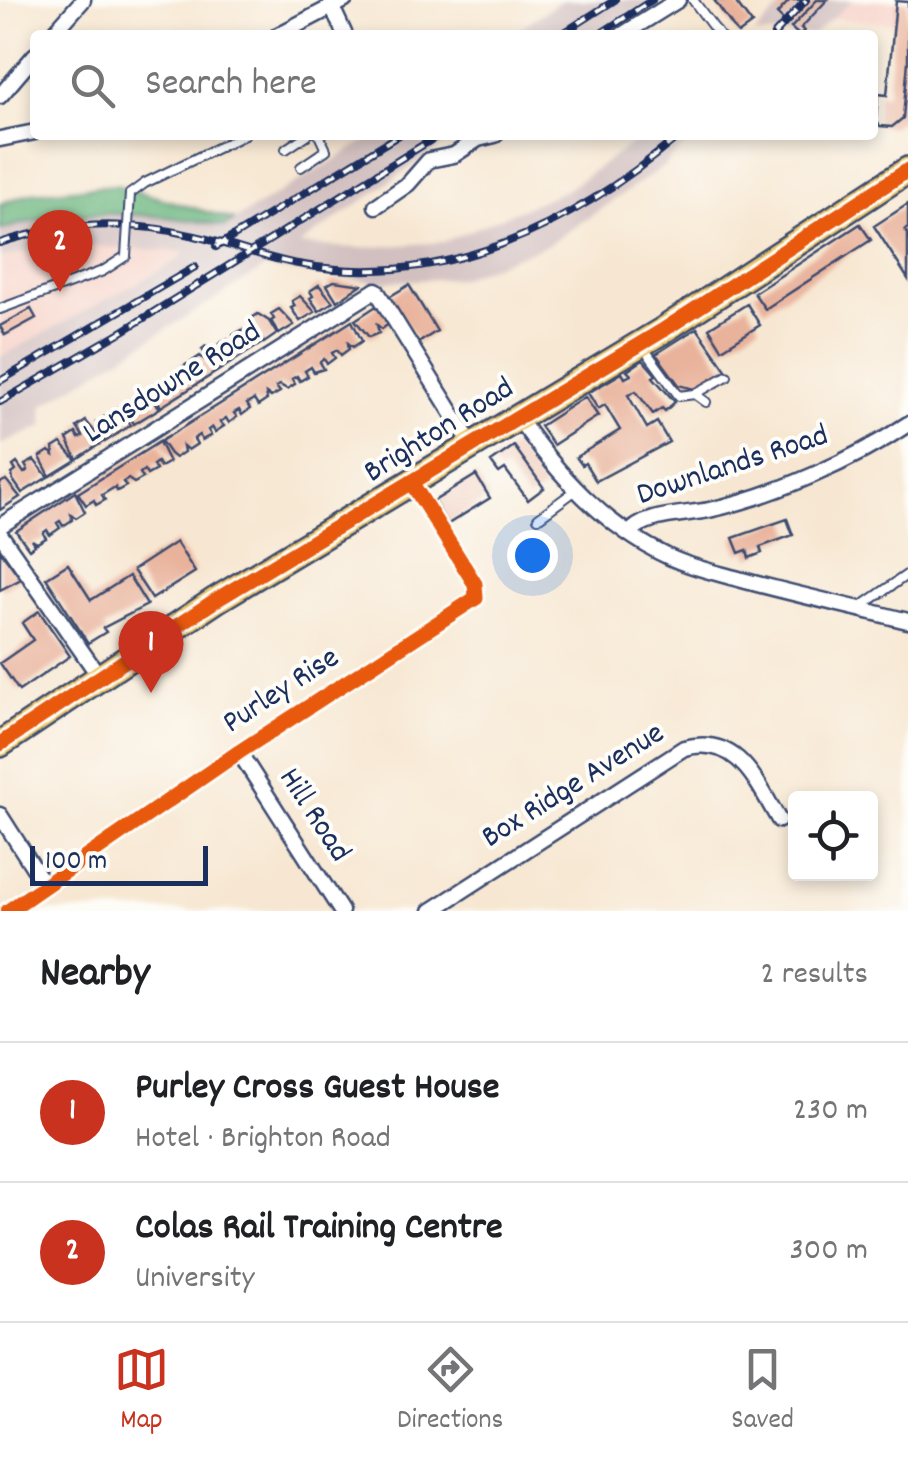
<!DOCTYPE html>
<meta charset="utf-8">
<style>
:root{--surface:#fff;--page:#f6f6f6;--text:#202124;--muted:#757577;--line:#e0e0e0;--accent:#c8321e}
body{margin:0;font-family:Dekko,sans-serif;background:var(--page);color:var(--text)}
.controls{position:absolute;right:30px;bottom:30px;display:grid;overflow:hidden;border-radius:10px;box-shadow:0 5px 15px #0003}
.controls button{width:90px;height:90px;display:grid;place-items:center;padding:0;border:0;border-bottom:2px solid var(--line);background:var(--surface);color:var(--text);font:50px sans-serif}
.scale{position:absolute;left:30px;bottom:25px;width:178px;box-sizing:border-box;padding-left:10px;border:5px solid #1b2f5e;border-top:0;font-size:28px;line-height:35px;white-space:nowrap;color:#1b2f5e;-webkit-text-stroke:8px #fdfcf7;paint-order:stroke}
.you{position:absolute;left:532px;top:555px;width:35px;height:35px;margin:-25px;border:8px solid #fff;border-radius:50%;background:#1a73e8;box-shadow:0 0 0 15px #1a73e833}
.badge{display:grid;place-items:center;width:65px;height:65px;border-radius:50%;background:var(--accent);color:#fff;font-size:32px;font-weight:700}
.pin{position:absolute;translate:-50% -82px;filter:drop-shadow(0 2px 5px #0008)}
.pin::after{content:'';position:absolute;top:52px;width:35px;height:30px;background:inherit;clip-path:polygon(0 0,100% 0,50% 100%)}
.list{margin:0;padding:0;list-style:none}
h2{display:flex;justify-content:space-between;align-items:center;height:130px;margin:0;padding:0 40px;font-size:42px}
h2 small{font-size:32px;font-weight:400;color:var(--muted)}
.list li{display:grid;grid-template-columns:65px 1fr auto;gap:30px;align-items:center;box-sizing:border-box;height:140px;padding:0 40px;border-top:2px solid var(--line)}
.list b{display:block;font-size:38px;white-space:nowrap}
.list p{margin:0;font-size:32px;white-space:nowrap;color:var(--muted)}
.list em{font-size:32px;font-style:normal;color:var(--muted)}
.icon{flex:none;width:55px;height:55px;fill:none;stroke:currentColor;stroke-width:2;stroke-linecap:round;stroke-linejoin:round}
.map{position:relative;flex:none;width:908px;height:911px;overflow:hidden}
.search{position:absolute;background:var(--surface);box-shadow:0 5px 15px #0003;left:30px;right:30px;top:30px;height:110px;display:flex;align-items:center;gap:25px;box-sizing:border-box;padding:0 35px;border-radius:10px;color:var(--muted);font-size:38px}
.sheet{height:410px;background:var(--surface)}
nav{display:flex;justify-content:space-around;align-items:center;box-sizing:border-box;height:140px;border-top:2px solid var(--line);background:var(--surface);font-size:28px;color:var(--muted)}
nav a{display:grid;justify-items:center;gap:5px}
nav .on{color:var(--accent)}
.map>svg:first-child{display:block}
.built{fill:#f7d1c7}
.industrial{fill:#d2bfc0}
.forest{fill:#6bb67e;stroke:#43726e;stroke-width:2.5}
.building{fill:#e9b29b}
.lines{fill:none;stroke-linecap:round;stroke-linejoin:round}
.lane-casing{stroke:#3c4b6f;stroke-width:12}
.street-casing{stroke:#3c4b6f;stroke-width:19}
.highway-casing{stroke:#3c4b6f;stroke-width:30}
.lane{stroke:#fff;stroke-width:8}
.street{stroke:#fff;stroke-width:14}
.highway{stroke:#ecc669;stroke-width:25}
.rail-casing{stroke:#1b2f5e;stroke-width:8}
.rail{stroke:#fdfcf7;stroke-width:4;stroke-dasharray:11;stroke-linecap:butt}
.lane-bridge-casing{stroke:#3c4b6f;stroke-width:12;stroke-linecap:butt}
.lane-bridge{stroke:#fff;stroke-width:8}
.cycleway-casing{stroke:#fdfcf7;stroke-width:21}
.cycleway{stroke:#e8590c;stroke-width:15}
.labels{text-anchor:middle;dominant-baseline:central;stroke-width:8;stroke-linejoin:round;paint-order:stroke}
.street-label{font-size:32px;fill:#1b2f5e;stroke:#fdfcf7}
</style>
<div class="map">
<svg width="908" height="911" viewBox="0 0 908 911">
<rect width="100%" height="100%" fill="#fdfcf7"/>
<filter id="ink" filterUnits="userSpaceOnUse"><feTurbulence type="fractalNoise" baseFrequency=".01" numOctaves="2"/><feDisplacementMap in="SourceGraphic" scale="20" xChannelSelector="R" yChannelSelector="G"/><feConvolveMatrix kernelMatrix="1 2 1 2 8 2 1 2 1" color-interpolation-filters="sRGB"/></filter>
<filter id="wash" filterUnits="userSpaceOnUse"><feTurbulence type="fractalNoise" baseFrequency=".0048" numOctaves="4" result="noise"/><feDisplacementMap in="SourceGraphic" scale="40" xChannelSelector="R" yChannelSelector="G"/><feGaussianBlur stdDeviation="2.25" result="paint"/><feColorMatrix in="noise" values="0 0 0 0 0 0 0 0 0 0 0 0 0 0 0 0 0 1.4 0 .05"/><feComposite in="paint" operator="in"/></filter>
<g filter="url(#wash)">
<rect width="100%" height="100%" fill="#f7e7d2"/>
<path class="built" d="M 853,0 L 908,0 L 908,25 L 831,18 Z
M 59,244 L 186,251 L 177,261 L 0,357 L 0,258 Z"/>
<path class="industrial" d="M 562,0 L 664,0 L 610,35 L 510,35 Z
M 788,0 L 853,0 L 813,35 L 754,35 Z
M 375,135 L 457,135 L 299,245 L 359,248 L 443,242 L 566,190 L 644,135 L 698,135 L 670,158 L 667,164 L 549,244 L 460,278 L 375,282 L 265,268 L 42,406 L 44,426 L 0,445 L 0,357 L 177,261 L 185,252 L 59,244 L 0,258 L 0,230 L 28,221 L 118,212 L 225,226 Z"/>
<path class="forest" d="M 115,185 L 234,220 L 225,226 C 151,212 72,206 0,230 L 0,204 L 32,193 Z"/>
<g id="blocks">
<path class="building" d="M 714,0 L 743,0 L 737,4 L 752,24 L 738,34 Z
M 790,0 L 804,0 L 784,21 L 777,14 Z
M 817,0 L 827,0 L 801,28 L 804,31 L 799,35 L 791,28 Z
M 896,1 L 908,2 L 908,61 L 903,118 L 892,127 L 880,126 L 876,121 L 878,94 L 887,95 Z
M 908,204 L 908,228 L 905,230 L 908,235 L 908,279 L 874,226 Z
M 860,224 L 871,240 L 765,309 L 754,293 Z
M 334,281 L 356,284 L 361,285 L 337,301 L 327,285 Z
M 319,285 L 333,302 L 319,311 L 310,298 L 313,296 L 310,291 Z
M 409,285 L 437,331 L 418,343 L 389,297 Z
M 300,296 L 315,312 L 300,321 L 291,308 L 295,306 L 292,301 Z
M 381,303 L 390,323 L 382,329 L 377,325 L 379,333 L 369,337 L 355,320 Z
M 747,304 L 760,325 L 722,349 L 709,328 Z
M 31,309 L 36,318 L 5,335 L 0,326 Z
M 279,309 L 294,325 L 279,334 L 271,321 L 274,319 L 271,314 Z
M 258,314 L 269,321 L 277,334 L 264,343 L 252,318 Z
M 352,321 L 362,341 L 353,347 L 348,343 L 349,349 L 341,355 L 337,350 L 332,353 L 335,358 L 327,364 L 324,359 L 320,362 L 324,369 L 314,372 L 311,367 L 305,371 L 308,376 L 300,381 L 297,376 L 292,379 L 295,384 L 287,389 L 280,385 L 276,387 L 280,392 L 271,397 L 266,394 L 267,400 L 258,406 L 254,400 L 247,404 L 250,409 L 242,415 L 239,410 L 234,413 L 237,417 L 229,423 L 226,418 L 220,422 L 224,426 L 215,432 L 212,427 L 208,430 L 211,435 L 202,440 L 199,435 L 196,437 L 194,439 L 197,444 L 188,450 L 183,446 L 184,452 L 175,458 L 170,454 L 161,441 Z
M 697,328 L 726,370 L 698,390 L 679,385 L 656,354 Z
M 253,329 L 262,343 L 161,407 L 151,387 L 160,381 L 165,385 L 164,379 L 173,373 L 176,378 L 181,375 L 178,370 L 187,364 L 192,368 L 191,362 L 200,356 L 205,360 L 208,358 L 202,349 L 206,346 L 217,353 L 222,349 L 219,344 L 227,339 L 231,344 L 236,340 L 233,335 L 242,330 L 245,335 Z
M 643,360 L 656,375 L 653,377 L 675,402 L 665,411 L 662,408 L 653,414 L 636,391 L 628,395 L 647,428 L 657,422 L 669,442 L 596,481 L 585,463 L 582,465 L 576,457 L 620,430 L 605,405 L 598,409 L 588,393 L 622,373 L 625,378 L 631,375 L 627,371 Z
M 145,391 L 160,408 L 134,424 L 124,405 L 133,399 L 136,404 L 140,402 L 137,396 Z
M 585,397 L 598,416 L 553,445 L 540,426 Z
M 117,408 L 131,425 L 105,442 L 96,422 L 104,417 L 107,422 L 112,419 L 108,414 Z
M 86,421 L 103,442 L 77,459 L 67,439 L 76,433 L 79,438 L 83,436 L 77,427 Z
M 159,442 L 169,462 L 160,467 L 157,462 L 153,465 L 156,470 L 147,475 L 144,470 L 140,473 L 143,478 L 134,483 L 128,479 L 123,482 L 126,486 L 117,491 L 115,487 L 102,495 L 105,500 L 96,505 L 94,500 L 86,505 L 78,493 Z
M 61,443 L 76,460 L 50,476 L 40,457 L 49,451 L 54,455 L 53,448 Z
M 514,446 L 544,488 L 528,500 L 505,469 L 499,473 L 491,462 Z
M 34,460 L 48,477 L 22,493 L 13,480 L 12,474 L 16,471 L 13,466 L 17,463 L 24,473 L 28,470 L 25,465 Z
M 476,475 L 490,498 L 448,524 L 434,501 Z
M 6,480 L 20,497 L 0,510 L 0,483 Z
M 75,492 L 85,512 L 76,518 L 71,514 L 72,520 L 63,526 L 60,521 L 57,523 L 60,528 L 50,535 L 47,530 L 43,533 L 46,538 L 37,543 L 32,540 L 35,545 L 29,549 L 16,531 Z
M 787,519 L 793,535 L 760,547 L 762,553 L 749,558 L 747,550 L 739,553 L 733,538 Z
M 176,542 L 195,572 L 152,599 L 133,570 Z
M 0,550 L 21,579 L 0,590 Z
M 68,564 L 91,600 L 129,576 L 147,605 L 103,628 L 106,632 L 88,643 L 46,578 Z
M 39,611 L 70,656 L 19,691 L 0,663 L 33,640 L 22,623 Z"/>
</g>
</g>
<g filter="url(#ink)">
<use href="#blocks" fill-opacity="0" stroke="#3c4b6f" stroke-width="2.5"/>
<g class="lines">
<defs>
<path id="lane" d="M 693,0 L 719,35
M 286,149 L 307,135
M 301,167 L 326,150 L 319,135
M 130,194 L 145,183 L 244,135
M 0,309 L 103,271 L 126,256
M 643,347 L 679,396 L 695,394 L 706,402
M 695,394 L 727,376
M 538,518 L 576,490
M 859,608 L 908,574"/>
<path id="street" d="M 332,7 L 345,35
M 52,35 L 83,0
M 278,35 L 345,0
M 622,35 L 678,0
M 0,96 L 35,55
M 0,139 L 35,132
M 376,206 L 408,184 L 429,160 L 454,155 L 478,139 L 495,135
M 517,416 C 557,474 604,526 669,557 C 690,567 713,572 735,578 C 792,594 850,606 908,621
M 0,526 L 376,290 L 472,445
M 0,534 L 99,676
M 629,534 C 643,514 685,515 709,510 C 773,496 853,461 908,424
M 239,752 L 341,911
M 0,815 L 44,884
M 8,911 L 239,752 L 476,598 L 475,584 L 411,482
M 431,911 L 684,748 C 738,734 756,781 779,820"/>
<path id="highway" d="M 0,744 L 216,600 L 662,331 L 908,170"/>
</defs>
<use href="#lane" class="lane-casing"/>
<use href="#street" class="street-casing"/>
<use href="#highway" class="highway-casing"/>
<use href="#lane" class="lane"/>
<use href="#street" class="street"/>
<use href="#highway" class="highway"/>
<defs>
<path id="rail" d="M 560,35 L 615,0
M 598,35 L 652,0
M 774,35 L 806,0
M 0,243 C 63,222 130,220 195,236 C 230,244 263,258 298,264 C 442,291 573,226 680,135
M 216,247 L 399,135
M 0,381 L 195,267
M 0,402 L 123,331 L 439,135"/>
</defs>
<use href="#rail" class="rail-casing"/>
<use href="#rail" class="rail"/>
<defs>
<path id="lane-bridge" d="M 126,256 L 130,194"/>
</defs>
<use href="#lane-bridge" class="lane-bridge-casing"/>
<use href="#lane-bridge" class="lane-bridge"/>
<defs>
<path id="cycleway" d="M 0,744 L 216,600 L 662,331 L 908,170
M 8,911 L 239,752 L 476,598 L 475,584 L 411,482"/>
</defs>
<use href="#cycleway" class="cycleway-casing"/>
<use href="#cycleway" class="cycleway"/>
</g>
</g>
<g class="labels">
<g class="street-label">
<text transform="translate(173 384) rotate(-32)">Lansdowne Road</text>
<text transform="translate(440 432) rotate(-32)">Brighton Road</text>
<text transform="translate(733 467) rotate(-18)">Downlands Road</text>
<text transform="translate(282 692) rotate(-33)">Purley Rise</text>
<text transform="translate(574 787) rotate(-32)">Box Ridge Avenue</text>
<text transform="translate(313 816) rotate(57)">Hill Road</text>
</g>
</g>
</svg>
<div class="controls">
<button><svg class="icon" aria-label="locate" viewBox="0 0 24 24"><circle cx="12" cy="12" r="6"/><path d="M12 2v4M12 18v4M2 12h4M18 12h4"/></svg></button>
</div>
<div class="scale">100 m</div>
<div class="you"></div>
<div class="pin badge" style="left:151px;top:693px">1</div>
<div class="pin badge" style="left:60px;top:292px">2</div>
<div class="search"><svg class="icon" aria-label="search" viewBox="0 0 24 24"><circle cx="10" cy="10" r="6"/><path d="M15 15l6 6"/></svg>Search here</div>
</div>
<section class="sheet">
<h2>Nearby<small>2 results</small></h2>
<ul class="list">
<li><span class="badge">1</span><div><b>Purley Cross Guest House</b><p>Hotel · Brighton Road</p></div><em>230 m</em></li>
<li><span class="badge">2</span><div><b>Colas Rail Training Centre</b><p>University</p></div><em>300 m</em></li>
</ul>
</section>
<nav>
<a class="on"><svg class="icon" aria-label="map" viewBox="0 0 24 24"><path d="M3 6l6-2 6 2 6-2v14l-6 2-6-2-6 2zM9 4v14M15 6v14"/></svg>Map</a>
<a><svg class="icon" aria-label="directions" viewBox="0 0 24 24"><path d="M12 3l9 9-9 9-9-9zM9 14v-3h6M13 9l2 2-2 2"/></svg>Directions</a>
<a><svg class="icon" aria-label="saved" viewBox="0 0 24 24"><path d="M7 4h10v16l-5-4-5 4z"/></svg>Saved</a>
</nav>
